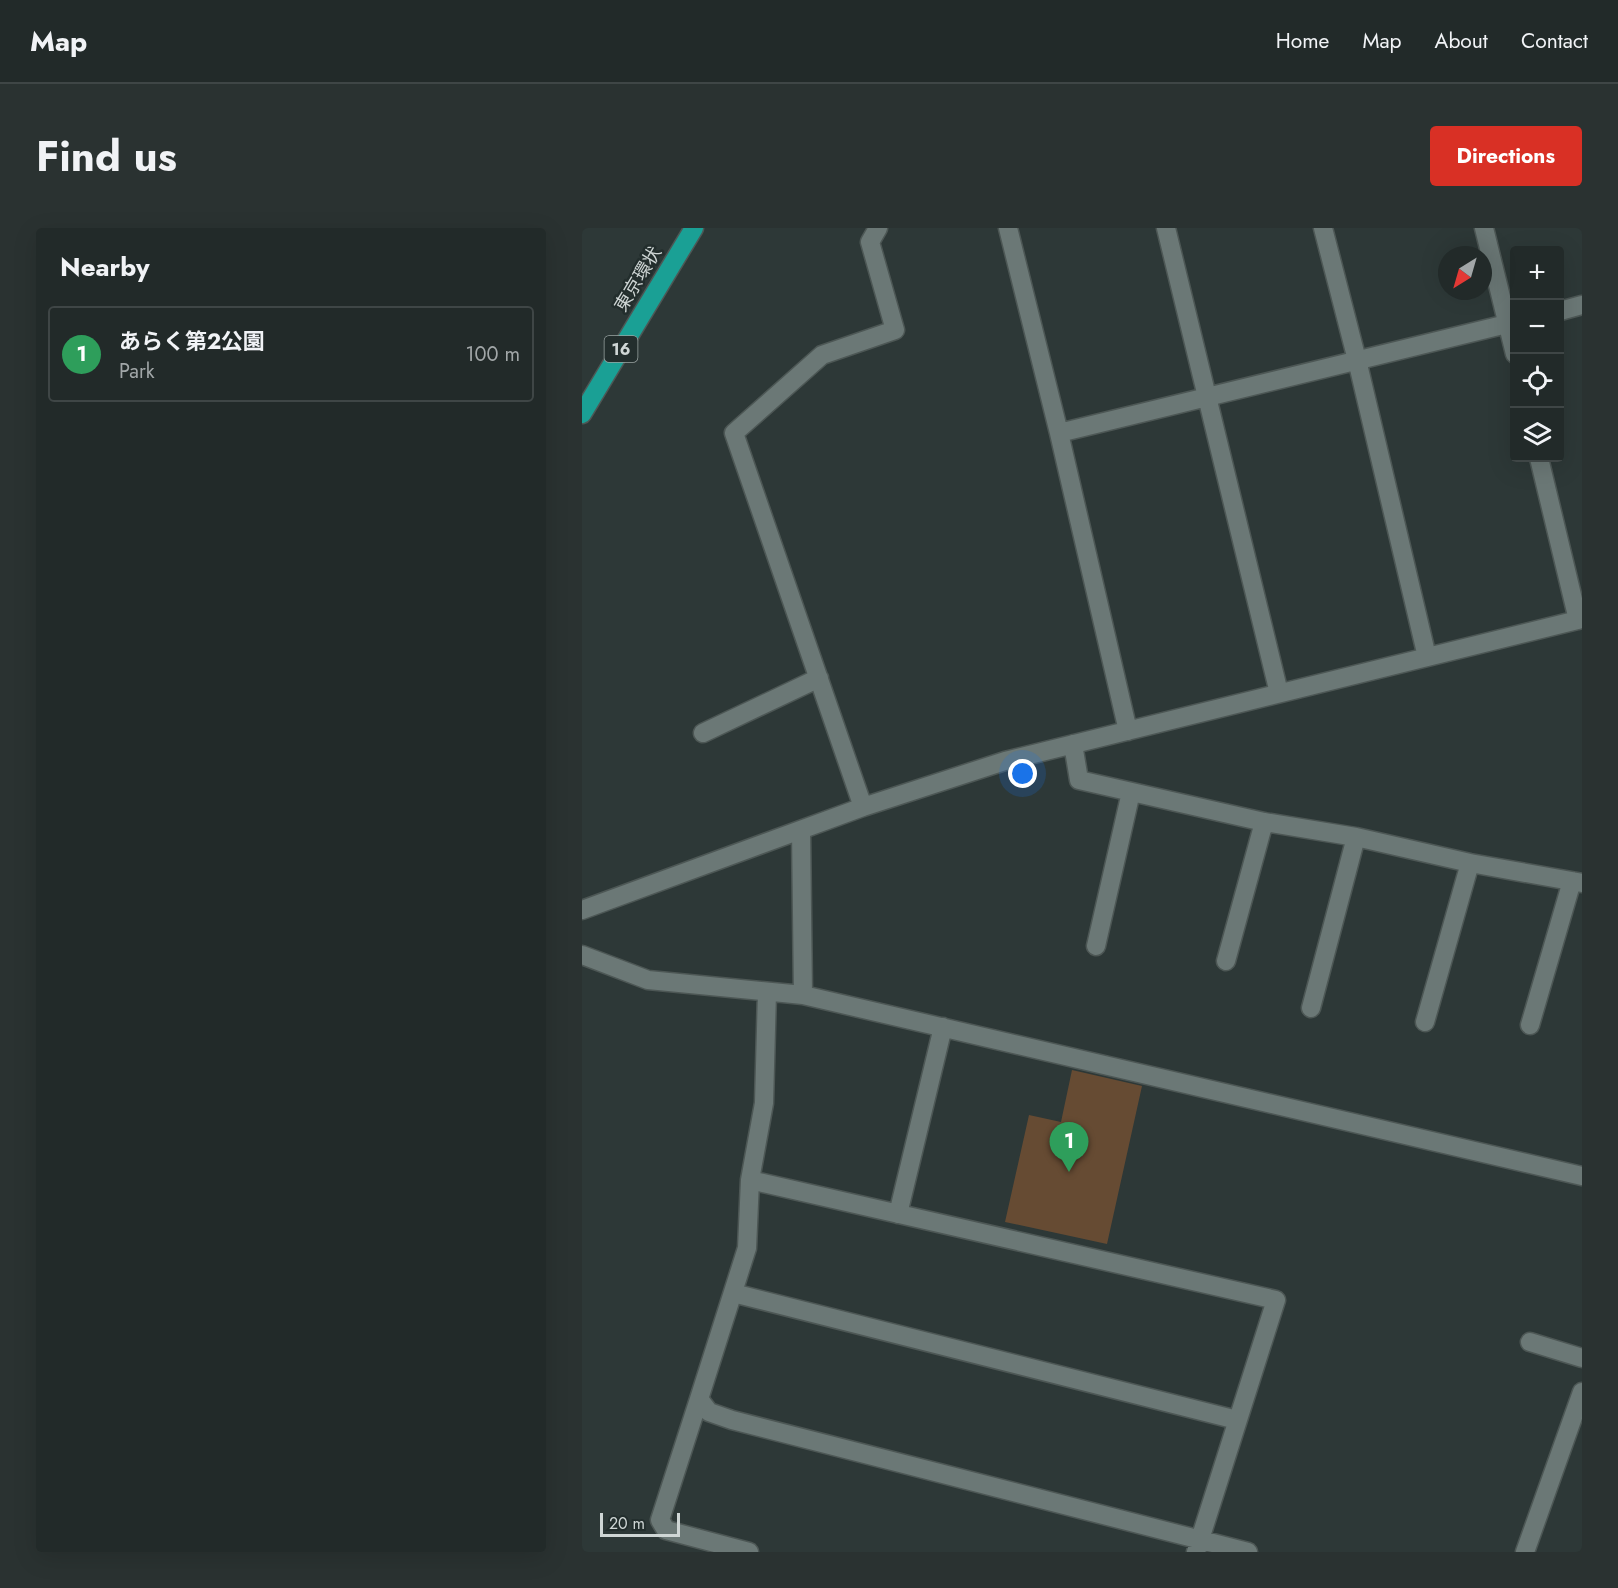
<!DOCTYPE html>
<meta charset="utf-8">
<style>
:root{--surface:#222a29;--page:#2a3231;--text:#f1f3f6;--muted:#a2a7a8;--line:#3f4646;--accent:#d93025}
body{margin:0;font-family:Jost,"Noto Sans JP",sans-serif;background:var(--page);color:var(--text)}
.controls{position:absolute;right:18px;top:18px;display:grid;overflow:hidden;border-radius:6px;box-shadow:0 6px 24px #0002}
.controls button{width:54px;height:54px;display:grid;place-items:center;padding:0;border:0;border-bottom:2px solid var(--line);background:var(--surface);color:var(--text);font:30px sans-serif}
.compass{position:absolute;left:856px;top:18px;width:54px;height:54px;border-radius:50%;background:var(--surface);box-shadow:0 6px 24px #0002;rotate:217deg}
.scale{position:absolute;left:18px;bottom:15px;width:80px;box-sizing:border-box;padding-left:6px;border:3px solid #cfd6d5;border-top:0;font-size:16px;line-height:21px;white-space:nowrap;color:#cfd6d5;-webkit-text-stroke:4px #232e2d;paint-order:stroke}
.you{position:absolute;left:441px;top:546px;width:21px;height:21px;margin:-15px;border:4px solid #fff;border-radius:50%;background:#1a73e8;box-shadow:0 0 0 9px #1a73e833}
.badge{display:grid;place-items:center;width:39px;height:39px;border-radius:50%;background:var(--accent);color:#fff;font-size:20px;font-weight:700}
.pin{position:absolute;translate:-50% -50px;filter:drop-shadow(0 2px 3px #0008)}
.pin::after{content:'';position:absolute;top:32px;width:21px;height:18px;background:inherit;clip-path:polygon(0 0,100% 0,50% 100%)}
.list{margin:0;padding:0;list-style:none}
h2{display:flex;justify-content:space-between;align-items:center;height:78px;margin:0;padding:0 24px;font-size:26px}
h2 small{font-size:20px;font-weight:400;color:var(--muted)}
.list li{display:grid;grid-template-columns:39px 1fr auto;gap:18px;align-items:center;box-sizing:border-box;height:96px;margin:0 12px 12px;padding:0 12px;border:2px solid var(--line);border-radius:6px}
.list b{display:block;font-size:22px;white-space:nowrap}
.list p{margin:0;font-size:20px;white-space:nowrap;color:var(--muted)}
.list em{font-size:20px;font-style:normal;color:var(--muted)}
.icon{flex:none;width:33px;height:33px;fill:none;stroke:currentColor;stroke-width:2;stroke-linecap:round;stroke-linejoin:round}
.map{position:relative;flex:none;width:1000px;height:1324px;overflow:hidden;border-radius:6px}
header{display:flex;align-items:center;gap:36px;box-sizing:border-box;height:84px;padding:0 30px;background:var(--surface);border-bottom:2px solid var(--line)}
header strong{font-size:28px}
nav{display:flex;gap:33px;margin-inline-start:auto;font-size:21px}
.intro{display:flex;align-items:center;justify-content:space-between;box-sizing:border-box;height:144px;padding:0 36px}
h1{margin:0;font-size:42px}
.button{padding:15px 27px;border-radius:6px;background:var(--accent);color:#fff;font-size:21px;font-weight:700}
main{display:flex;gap:36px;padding:0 36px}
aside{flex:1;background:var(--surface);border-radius:6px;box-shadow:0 6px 24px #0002}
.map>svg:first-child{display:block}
.green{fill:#664b33}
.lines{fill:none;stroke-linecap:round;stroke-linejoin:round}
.minor-casing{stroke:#4d5755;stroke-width:21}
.highway-casing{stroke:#4d5755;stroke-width:21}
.minor{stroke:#6b7876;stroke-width:18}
.highway{stroke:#1aa095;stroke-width:18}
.labels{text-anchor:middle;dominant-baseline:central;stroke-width:5;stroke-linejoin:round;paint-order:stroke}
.shield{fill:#232e2d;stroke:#9ba4a3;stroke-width:1.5}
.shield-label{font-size:16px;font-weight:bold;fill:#cfd6d5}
.street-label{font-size:18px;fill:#cfd6d5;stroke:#232e2d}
</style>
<header>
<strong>Map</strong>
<nav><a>Home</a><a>Map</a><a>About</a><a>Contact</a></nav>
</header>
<div class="intro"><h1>Find us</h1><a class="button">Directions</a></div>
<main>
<aside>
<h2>Nearby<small></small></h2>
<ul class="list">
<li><span class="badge" style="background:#2e9e5b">1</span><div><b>あらく第２公園</b><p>Park</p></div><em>100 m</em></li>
</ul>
</aside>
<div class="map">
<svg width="1000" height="1324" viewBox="0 0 1000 1324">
<rect width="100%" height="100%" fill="#2d3837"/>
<path class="green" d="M 490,842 L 560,858 L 525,1016 L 423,994 L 447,887 L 479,894 Z"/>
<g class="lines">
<defs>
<path id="minor" d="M 426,0 L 477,205 L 546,503
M 584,0 L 697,465
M 741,0 L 775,132 L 845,429
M 902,0 L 933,126
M 978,83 L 1000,77
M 477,205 L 933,94
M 957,230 L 996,392
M 121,505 L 237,450
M 491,516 L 497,552 L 682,594 L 774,609 L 888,635 L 1000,655
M 281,579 L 152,205 L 240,127 L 313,102 L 288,14 L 296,0
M 219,602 L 221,767
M 0,682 L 281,579 L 423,533 L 1000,391
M 514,718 L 549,564
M 0,727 L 66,752 L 221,767 L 1000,948
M 644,733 L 682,594
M 185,764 L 182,875 L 168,952 L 165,1020 L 117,1171 L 127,1184 L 150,1192 L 666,1324
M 729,780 L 774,609
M 843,794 L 888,635
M 948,797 L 990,653
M 168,952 L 694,1072 L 614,1324
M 316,986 L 361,799
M 151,1065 L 655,1192
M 948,1114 L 1000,1130
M 117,1171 L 78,1292 L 84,1302 L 167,1324
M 943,1324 L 1000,1164"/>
<path id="highway" d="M 0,186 L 112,0"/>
</defs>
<use href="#minor" class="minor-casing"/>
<use href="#highway" class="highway-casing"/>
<use href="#minor" class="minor"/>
<use href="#highway" class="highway"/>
</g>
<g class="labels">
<rect class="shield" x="22.5" y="108" width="33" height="26" rx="4.5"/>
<g class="shield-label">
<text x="39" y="121">16</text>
</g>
<g class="street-label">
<text transform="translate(56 51) rotate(-59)">東京環状</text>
</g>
</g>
</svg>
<div class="controls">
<button>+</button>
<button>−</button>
<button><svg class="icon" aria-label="locate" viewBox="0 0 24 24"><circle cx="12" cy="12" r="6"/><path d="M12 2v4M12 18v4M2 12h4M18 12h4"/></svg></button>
<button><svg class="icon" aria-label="layers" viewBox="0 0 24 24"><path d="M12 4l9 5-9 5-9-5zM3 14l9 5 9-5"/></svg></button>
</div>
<svg class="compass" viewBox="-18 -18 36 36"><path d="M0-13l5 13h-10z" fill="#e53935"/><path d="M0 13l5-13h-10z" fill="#a2a7a8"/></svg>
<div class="scale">20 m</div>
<div class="you"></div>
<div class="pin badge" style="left:487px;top:944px;background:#2e9e5b">1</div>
</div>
</main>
